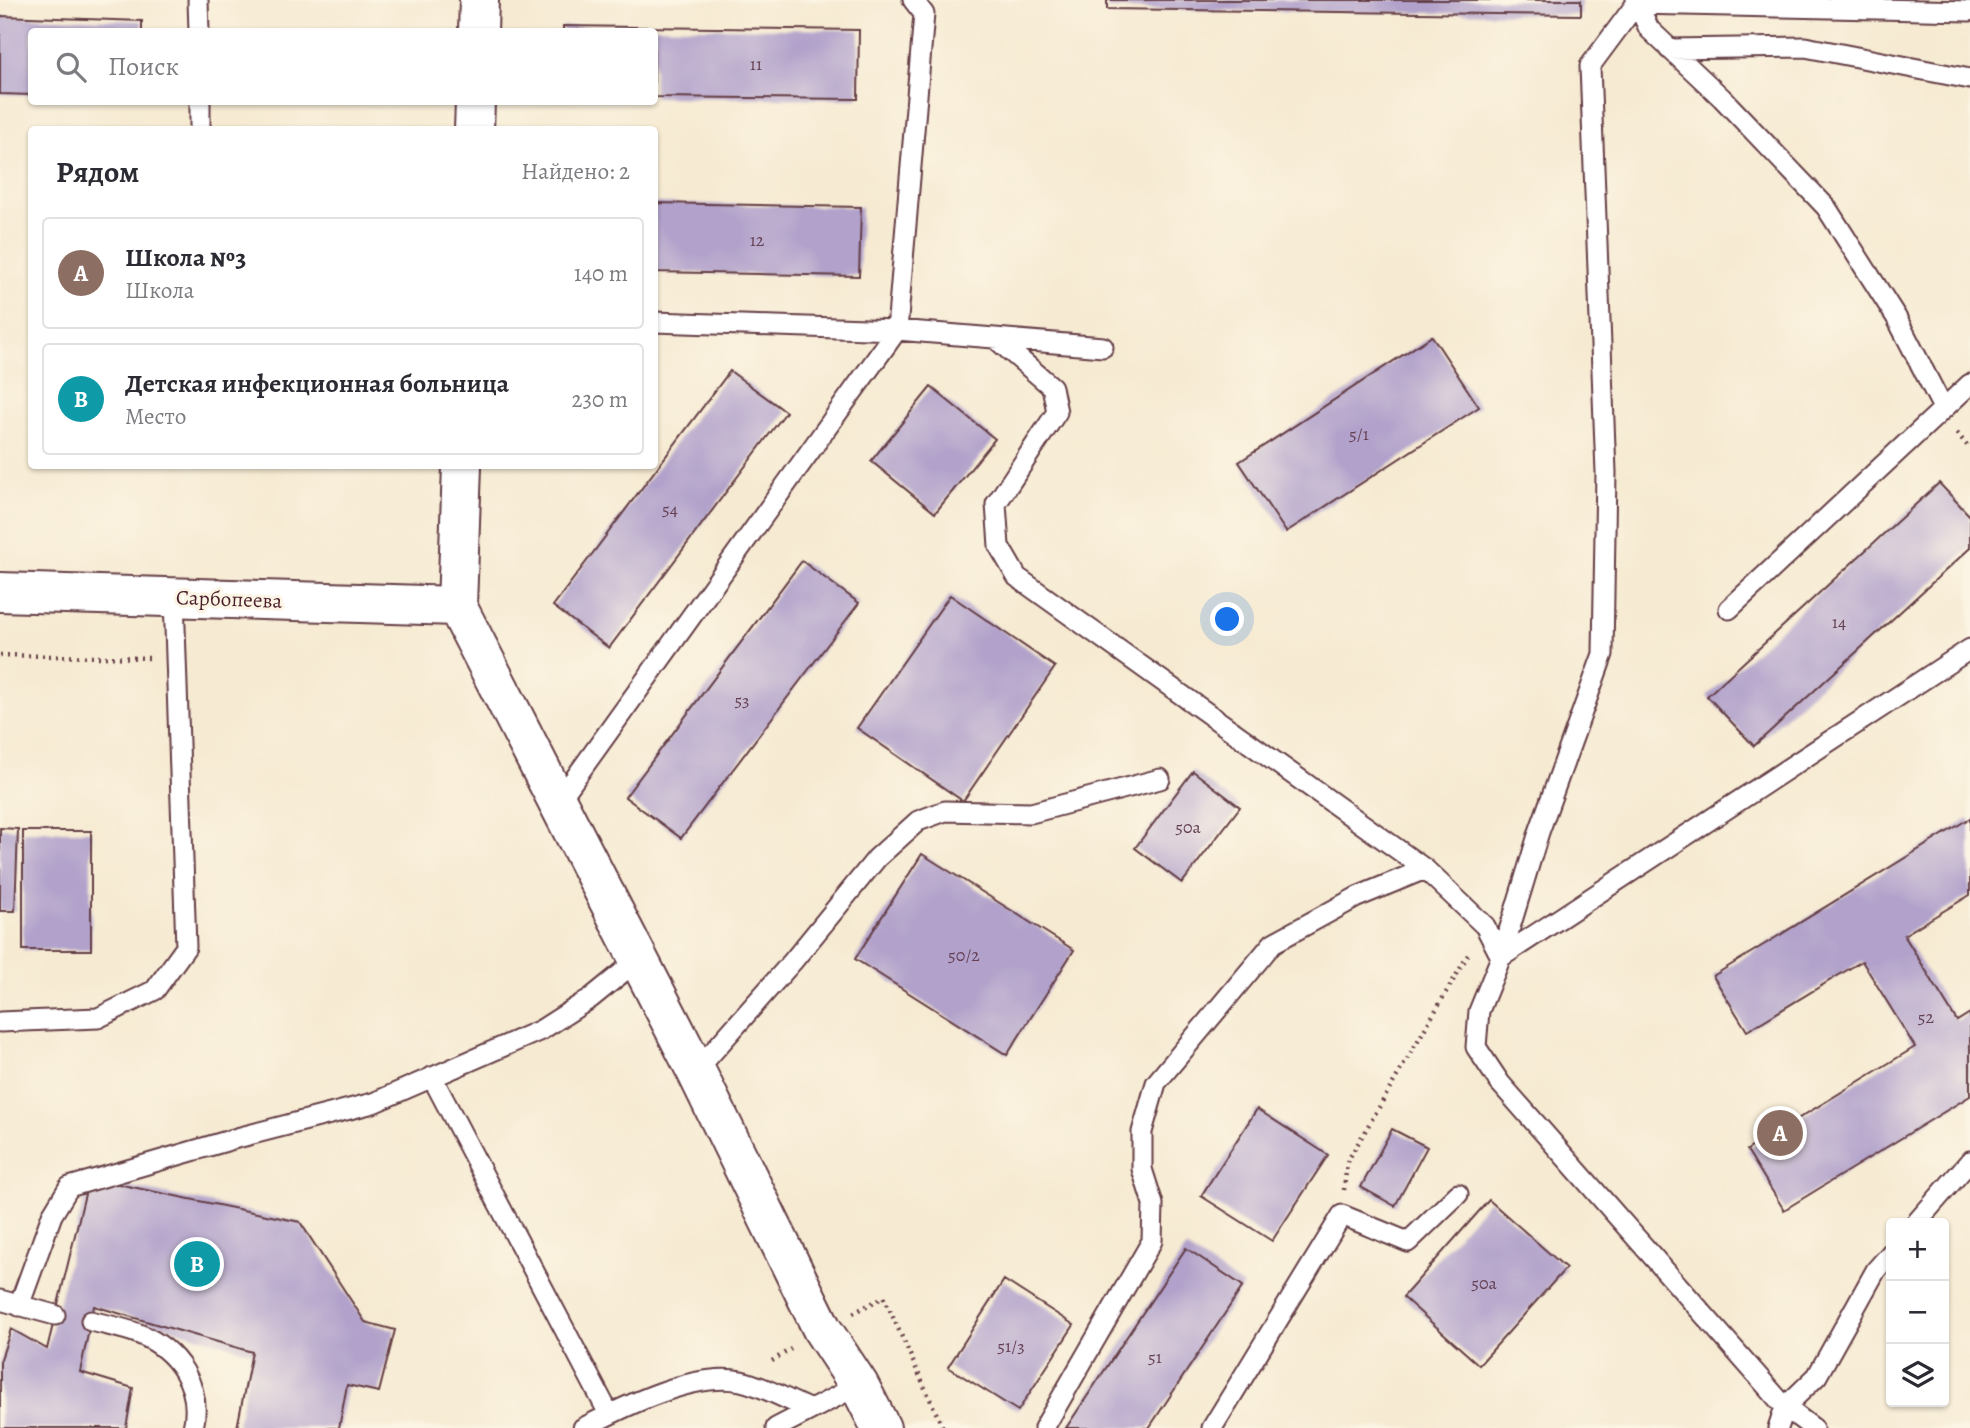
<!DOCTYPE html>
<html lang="ru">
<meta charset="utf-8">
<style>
:root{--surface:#fff;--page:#f7f7f7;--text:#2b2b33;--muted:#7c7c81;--line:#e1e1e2;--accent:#d1495b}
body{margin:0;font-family:Alegreya,serif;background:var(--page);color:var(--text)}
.controls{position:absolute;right:21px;bottom:21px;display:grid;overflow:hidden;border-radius:7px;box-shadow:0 2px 5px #0004}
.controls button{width:63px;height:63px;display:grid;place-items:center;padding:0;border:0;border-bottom:2px solid var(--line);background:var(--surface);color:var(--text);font:35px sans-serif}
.you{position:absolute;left:1228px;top:620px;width:24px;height:24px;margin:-18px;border:5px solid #fff;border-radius:50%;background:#1a73e8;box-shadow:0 0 0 10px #1a73e833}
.badge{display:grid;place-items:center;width:46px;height:46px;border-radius:50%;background:var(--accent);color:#fff;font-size:23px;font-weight:700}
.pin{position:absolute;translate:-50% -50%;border:4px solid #fff;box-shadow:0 2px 7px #0006}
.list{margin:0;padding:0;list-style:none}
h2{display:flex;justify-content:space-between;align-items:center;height:91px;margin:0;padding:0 28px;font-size:30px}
h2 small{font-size:23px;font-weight:400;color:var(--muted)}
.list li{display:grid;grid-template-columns:46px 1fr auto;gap:21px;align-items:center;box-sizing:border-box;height:112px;margin:0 14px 14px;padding:0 14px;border:2px solid var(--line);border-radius:7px}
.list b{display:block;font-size:26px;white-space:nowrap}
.list p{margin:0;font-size:23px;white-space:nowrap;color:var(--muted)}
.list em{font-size:23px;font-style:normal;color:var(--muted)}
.icon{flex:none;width:38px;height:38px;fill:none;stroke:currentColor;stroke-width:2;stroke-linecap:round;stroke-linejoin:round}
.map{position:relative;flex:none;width:1970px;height:1428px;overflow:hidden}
.search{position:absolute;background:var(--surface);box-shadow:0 2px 5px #0004;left:28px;top:28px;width:630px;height:77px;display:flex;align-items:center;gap:18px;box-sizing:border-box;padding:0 24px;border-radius:7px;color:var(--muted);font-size:26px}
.panel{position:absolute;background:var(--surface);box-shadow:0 2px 5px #0004;left:28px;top:126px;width:630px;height:343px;border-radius:7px}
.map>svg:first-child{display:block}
.building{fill:#b1a1cb}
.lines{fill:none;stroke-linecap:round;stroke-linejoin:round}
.lane-casing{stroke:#643d44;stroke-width:23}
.secondary-casing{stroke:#643d44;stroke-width:42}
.path{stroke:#643d44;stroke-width:4.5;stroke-dasharray:2 5;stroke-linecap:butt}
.lane{stroke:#fff;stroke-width:19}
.secondary{stroke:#fff;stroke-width:38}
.labels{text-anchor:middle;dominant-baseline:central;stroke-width:6;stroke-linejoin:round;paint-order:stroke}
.number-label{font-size:18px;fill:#644053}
.street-label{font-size:21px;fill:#4a1f2b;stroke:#fcf5e5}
</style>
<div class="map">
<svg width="1970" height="1428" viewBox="0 0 1970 1428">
<rect width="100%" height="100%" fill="#fcf5e5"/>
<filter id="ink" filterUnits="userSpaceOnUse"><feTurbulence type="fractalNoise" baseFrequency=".0143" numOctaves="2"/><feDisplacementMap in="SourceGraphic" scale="14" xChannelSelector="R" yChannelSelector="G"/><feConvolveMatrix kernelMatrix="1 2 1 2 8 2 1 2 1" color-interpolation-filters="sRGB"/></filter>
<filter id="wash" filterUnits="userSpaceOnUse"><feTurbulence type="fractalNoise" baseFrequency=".00686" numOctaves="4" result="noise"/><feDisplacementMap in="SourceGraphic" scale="28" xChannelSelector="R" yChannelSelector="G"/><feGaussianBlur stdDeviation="1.57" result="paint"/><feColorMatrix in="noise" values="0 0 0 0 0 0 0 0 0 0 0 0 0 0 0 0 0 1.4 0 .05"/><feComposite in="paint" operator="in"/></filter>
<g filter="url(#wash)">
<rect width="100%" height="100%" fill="#f6ead2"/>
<g id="blocks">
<path class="building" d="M 1107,0 L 1581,0 L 1581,15 L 1107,9 Z
M 0,16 L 142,21 L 142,32 L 32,32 L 32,95 L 0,94 Z
M 563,26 L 859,30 L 858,99 L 654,97 L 654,32 L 563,32 Z
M 654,203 L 861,207 L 859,276 L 654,272 Z
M 1432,336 L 1479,407 L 1286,532 L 1239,462 Z
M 730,371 L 786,412 L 609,648 L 553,606 Z
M 931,387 L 995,439 L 935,513 L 871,461 Z
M 1939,483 L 1970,516 L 1970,548 L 1754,746 L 1707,696 Z
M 802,561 L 859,603 L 681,838 L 625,797 Z
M 950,595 L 1055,667 L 963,801 L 857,728 Z
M 1193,771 L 1240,807 L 1182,883 L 1135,848 Z
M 1970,818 L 1970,895 L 1904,935 L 1957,1021 L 1970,1013 L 1970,1096 L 1784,1210 L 1747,1150 L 1915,1047 L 1862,961 L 1747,1031 L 1713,976 Z
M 0,828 L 18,829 L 15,911 L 0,911 Z
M 23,831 L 91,831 L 91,950 L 23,950 Z
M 922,854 L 1074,950 L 1007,1055 L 855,959 Z
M 1257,1109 L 1328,1155 L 1272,1241 L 1201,1196 Z
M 1392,1129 L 1427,1147 L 1395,1206 L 1361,1187 Z
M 113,1183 L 300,1222 L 365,1322 L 395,1330 L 379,1392 L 347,1385 L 339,1428 L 237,1428 L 252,1352 L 94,1306 L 80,1372 L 133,1388 L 126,1428 L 0,1428 L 0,1362 L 11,1329 L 47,1349 L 86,1190 Z
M 1489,1200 L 1566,1268 L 1479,1365 L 1403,1297 Z
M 1186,1248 L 1243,1286 L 1149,1428 L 1066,1428 Z
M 1004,1280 L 1074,1325 L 1018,1411 L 948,1367 Z"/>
</g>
</g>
<g filter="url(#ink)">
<use href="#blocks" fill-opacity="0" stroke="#643d44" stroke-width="2"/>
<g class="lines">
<defs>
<path id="lane" d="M 198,0 L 199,32
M 1636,0 L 1649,29 L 1722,98 L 1826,207 L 1896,317 L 1943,408
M 1669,49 L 1805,47 L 1970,79
M 200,102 L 200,130
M 654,322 L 897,330 L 1103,347
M 995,338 L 1052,387 L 1057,412 L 996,504 L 999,546 L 1017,577 L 1425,869 L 1485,926 L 1501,957 L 1970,649
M 1729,609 L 1970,384
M 558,802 L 897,330 L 924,14 L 913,0
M 0,1022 L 98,1018 L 155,990 L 186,947 L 174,598
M 696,1071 L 793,961 L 877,858 L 918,821 L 945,811 L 1031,813 L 1160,779
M 432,1077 L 609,1414
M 1916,1223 L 1970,1161
M 0,1300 L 55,1315
M 19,1306 L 52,1215 L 69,1187 L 237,1138 L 373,1103 L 541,1030 L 591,998 L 639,959
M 91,1321 C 106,1325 124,1328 139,1334 C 177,1349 203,1387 193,1428
M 583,1428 C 623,1407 695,1371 741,1381 C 764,1386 789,1401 811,1410
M 776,1428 L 859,1385
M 1044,1428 L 1152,1241 L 1153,1204 L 1142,1169 L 1142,1132 L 1156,1083 L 1273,943 L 1357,897 L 1425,869
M 1212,1428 L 1342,1215 L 1408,1242 L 1458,1194
M 1778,1428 L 1785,1407 L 1500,1083 L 1476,1047 L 1479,1011 L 1501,957 L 1539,832 L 1603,654 L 1606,472 L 1590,66 L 1636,4 L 1970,11
M 1813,1428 L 1785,1407 L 1817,1376 L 1876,1270 L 1891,1253"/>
<path id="secondary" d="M 478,32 L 479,0
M 474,130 L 475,102
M 462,466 L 457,606 L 696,1071 L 822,1329 L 859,1385 L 881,1428
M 0,592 L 457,606"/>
</defs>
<use href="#lane" class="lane-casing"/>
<use href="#secondary" class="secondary-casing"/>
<path class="path" d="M 1957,433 L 1970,449
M 0,655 L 151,658
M 1344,1190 L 1347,1162 L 1468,955
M 853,1313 L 884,1297 L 943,1428
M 772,1361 L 791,1349"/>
<use href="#lane" class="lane"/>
<use href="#secondary" class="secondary"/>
</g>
</g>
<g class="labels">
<g class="number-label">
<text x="756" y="64">11</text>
<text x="757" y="240">12</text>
<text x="1359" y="434">5/1</text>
<text x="670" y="509">54</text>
<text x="1839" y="622">14</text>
<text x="742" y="700">53</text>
<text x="1188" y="827">50а</text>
<text x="964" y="955">50/2</text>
<text x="1926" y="1017">52</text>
<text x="1484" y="1283">50а</text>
<text x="1011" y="1346">51/3</text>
<text x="1155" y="1357">51</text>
</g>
<g class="street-label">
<text transform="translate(229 599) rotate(2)">Сарбопеева</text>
</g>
</g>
</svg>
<div class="controls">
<button>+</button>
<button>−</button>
<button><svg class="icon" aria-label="layers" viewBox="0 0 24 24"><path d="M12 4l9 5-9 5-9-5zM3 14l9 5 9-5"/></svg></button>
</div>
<div class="you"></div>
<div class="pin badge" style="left:1780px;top:1133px;background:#8d6e63">A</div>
<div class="pin badge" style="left:197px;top:1264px;background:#0f9aa8">B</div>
<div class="search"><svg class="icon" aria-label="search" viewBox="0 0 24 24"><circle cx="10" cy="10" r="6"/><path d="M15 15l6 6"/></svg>Поиск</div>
<section class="panel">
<h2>Рядом<small>Найдено: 2</small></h2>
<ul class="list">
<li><span class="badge" style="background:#8d6e63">A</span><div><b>Школа №3</b><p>Школа</p></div><em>140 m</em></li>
<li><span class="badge" style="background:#0f9aa8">B</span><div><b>Детская инфекционная больница</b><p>Место</p></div><em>230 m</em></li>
</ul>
</section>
</div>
